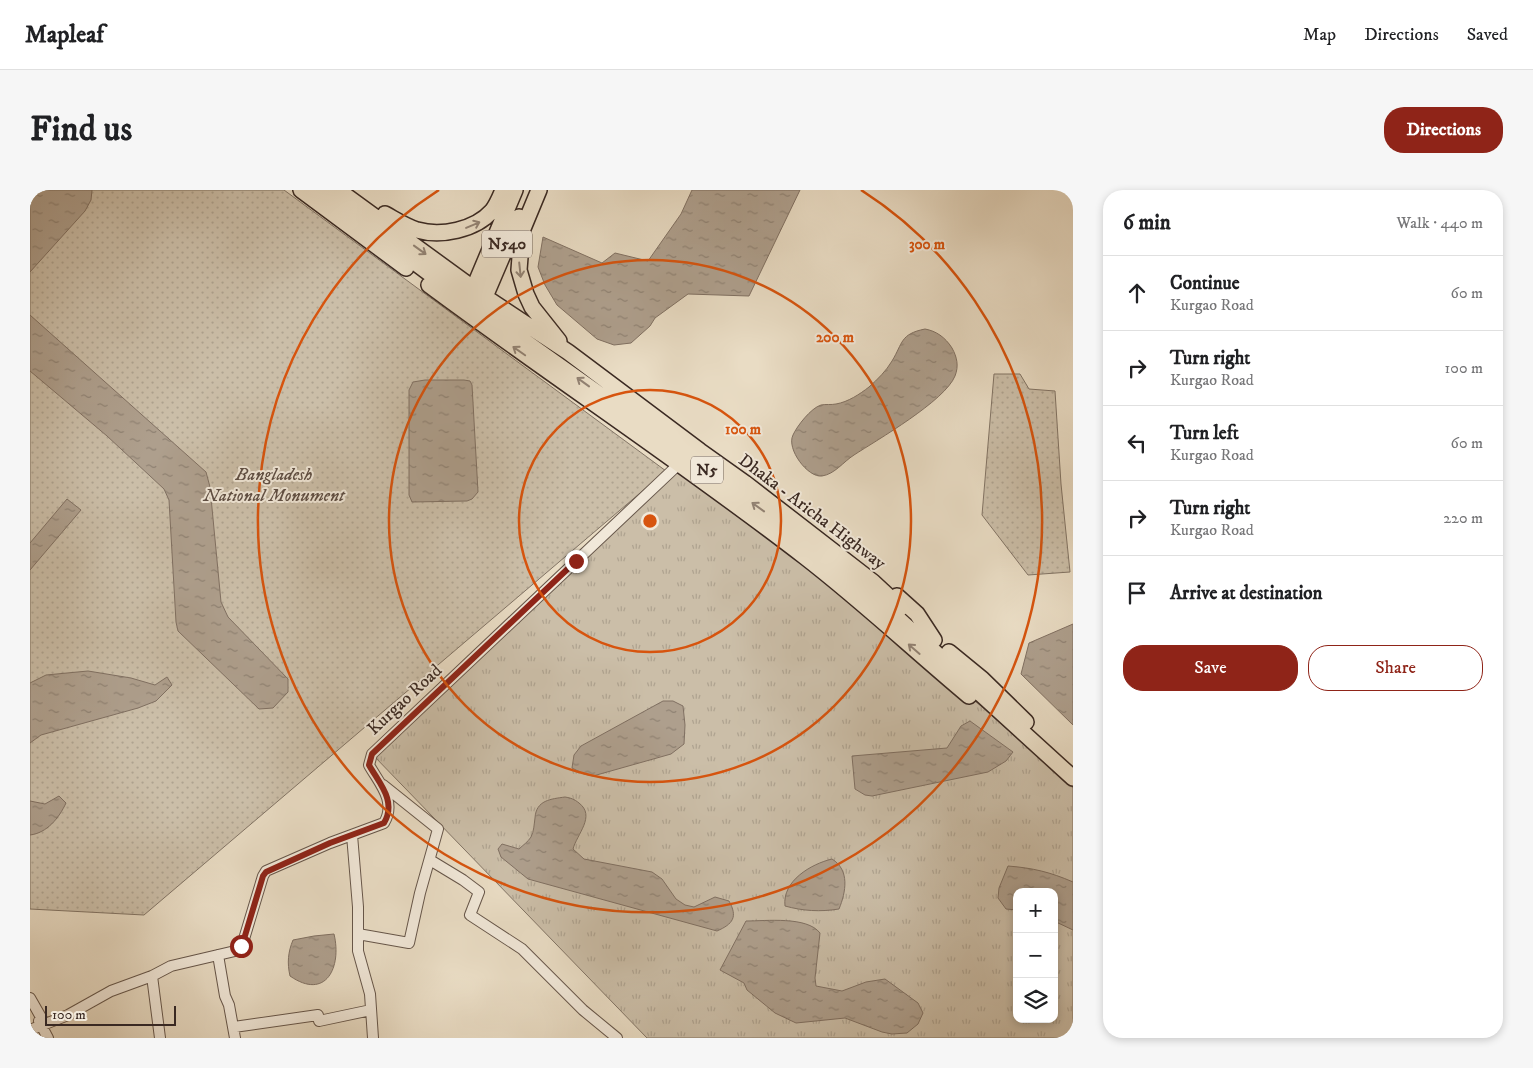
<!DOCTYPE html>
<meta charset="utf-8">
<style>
:root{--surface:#fff;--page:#f6f6f6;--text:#202124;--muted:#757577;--line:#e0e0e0;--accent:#8f2418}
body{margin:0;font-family:"IM FELL DW Pica",serif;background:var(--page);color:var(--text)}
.controls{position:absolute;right:15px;bottom:15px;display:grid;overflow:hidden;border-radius:10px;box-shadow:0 2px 8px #0003}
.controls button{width:45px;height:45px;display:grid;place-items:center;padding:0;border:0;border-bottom:1px solid var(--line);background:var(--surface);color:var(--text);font:25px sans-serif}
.scale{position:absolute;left:15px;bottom:12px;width:131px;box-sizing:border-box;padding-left:5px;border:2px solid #3a2922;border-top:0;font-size:14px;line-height:18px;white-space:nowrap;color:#3a2922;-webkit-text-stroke:4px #f1e8d9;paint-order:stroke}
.stop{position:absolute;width:15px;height:15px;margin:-11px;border:4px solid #8f2418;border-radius:50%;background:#fff}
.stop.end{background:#8f2418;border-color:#fff;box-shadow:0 1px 5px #0008}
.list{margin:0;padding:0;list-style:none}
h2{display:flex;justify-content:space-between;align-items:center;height:65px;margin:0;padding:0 20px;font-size:21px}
h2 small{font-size:16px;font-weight:400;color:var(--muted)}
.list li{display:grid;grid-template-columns:32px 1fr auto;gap:15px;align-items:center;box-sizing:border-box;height:75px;padding:0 20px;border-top:1px solid var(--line)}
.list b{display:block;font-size:19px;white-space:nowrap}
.list p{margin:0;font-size:16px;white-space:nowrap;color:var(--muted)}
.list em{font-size:16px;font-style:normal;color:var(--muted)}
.actions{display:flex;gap:10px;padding:15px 20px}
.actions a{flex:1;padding:11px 0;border:1px solid var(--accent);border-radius:20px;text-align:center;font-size:18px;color:var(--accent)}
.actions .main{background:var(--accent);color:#fff}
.icon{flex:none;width:28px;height:28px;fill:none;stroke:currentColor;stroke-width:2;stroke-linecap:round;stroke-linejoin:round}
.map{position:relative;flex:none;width:1043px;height:848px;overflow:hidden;border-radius:20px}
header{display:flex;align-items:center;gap:30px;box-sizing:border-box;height:70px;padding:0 25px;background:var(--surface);border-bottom:1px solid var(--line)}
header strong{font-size:24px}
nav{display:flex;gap:28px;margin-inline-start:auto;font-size:18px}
.intro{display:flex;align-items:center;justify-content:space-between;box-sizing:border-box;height:120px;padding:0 30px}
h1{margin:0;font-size:35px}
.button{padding:12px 22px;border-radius:20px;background:var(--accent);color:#fff;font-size:18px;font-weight:700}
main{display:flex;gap:30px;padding:0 30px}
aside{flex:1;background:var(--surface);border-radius:20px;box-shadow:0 2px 8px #0003}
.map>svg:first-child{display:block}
.grass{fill:url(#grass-tufts);stroke:#827465;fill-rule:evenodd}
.park{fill:url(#park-dots);stroke:#827465}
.water{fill:url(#water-ripples);stroke:#807062}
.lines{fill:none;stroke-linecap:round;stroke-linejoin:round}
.minor-casing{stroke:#66564a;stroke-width:12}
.highway-casing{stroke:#3a2922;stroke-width:18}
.minor{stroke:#f1e8d9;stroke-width:10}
.highway{stroke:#e9dcc4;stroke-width:15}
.oneway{stroke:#928273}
.route{stroke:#8f2418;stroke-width:6}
.ring{fill:none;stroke:#d7540e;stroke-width:2.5}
.labels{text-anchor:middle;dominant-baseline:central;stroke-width:4;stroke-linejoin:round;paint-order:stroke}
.shield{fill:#f1e8d9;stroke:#716259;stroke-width:1}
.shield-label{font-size:16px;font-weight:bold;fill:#3a2922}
.park-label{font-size:18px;font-style:italic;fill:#5e4e44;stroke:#f1e8d9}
.street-label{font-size:18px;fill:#3a2922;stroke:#f1e8d9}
.centre{fill:#d7540e;stroke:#f1e8d9;stroke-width:2.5}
.ring-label{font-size:15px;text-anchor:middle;font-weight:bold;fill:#d7540e;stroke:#f1e8d9;stroke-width:4;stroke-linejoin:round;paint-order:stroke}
</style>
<header>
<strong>Mapleaf</strong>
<nav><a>Map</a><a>Directions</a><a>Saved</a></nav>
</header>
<div class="intro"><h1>Find us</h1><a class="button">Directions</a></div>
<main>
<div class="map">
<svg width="1043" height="848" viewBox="0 0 1043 848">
<defs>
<pattern id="grass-tufts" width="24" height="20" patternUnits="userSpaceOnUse" patternTransform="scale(1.25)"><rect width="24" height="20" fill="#cbbea8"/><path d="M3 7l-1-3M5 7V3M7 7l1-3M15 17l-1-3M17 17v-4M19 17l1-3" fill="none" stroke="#afa390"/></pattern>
<pattern id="park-dots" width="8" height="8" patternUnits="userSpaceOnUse" patternTransform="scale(1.25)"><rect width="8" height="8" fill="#cbbea8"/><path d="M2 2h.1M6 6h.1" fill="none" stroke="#afa390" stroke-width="1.8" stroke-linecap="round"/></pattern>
<pattern id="water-ripples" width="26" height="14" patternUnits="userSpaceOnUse" patternTransform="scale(1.25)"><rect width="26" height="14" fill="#ae9f8d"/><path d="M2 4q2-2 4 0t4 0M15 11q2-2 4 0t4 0" fill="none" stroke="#8f8273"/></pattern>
</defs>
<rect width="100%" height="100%" fill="#e9dcc4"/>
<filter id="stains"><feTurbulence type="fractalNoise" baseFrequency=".004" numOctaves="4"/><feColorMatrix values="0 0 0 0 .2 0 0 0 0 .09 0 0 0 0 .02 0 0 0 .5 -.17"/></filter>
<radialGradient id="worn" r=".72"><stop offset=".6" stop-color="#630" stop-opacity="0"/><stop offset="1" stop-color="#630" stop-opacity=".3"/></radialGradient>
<path class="grass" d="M 650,273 L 951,516 L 1043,598 L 1043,848 L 617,848 L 342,564 ZM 987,702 L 1024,702 L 1024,829 L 987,829 Z"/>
<path class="park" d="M 0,0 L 254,0 L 636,281 L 114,725 L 0,719 Z
M 964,184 L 990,184 L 999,199 L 1025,201 L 1031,294 L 1040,382 L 998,385 L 952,325 Z"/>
<path class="water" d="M 0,0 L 62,0 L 61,10 L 55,21 L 0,82 Z
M 662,0 L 770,0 L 719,106 L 658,104 L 625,128 L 620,136 L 601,153 L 584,155 L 567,149 L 527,115 L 515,95 L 508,77 L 513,47 L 572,73 L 585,63 L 618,71 L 651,24 Z
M 0,125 L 176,282 L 180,297 L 191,412 L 198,427 L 258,489 L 258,502 L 243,518 L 229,519 L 148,441 L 146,432 L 139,310 L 134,299 L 77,246 L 0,181 Z
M 895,139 C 906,141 915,147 922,158 C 927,167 929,176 925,186 C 915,211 847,250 824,265 C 813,272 805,284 792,286 C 778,288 756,259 763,245 C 767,236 781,218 791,215 C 796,214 801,215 806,214 C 818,212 830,204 839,197 C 848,189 856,181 862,171 C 873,153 870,144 895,139 Z
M 395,190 L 434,190 L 440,191 L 442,195 L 448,302 L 442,309 L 437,311 L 382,312 L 379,305 L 379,200 L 383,192 Z
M 37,309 L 51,320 L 0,380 L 0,353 Z
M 1043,434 L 1043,535 L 991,484 L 999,453 Z
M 58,481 L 101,488 L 125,495 L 137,487 L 142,495 L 126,511 L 108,518 L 11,545 L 0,553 L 0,493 L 16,485 Z
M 633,511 L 643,511 L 653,516 L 655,535 L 654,554 L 641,564 L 563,586 L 554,584 L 542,578 L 544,565 L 551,556 Z
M 940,531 L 983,562 L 976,571 L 958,582 L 842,606 L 835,605 L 825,599 L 822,566 L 917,558 L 931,536 Z
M 29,606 L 36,613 C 29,628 17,643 0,645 L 0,611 L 15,614 Z
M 535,607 C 541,608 544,609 549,613 C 566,626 547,644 543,659 L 554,669 L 622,682 L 632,689 L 646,709 L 655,715 L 664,717 L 685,707 L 699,711 C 708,727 703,734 687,741 L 498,689 L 471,667 L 468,659 L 472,654 L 489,659 C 493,655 498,652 501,647 C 504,641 504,635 505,628 C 506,610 521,609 535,607 Z
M 802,669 C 820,680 816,702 809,719 C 790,722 773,721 755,716 C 752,691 781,674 802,669 Z
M 978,676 C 1003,678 1020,682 1043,692 L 1043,740 L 1024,731 L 1024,702 L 987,702 L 987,720 L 976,719 L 968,708 L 969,698 Z
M 716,731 C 736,731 777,726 790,743 L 785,788 L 786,796 L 812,801 L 836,792 L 855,789 L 888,813 L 893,823 L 888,834 L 877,843 L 862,844 L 852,842 L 815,828 L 766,833 L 745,823 L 717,800 L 714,793 L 690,780 Z
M 304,744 C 312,777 296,811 260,786 C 257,773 258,762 263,750 L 284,746 Z"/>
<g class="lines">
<defs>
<path id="minor" d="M 322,645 L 328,717 L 328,761 L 340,804 L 343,848
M 400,670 L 433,690 L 449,702 L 440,725 L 492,759 L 553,820 L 587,848
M 328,744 L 379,753 L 390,703 L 408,639 L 353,595
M 188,765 L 195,806 L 199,815 L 205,848
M 122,786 L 130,848
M 0,808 L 12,829 L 9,831 L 18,848
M 204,837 L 288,825 L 289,831 L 341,820
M 0,840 L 38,825 L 81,801 L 122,786 L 141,776 L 205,761 L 211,756 L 214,749 L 233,686 L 236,681 L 300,653 L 354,633 C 367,611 349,593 339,575 L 342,564 L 650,273"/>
<path id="highway" d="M 271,0 L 376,78
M 288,0 L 411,92 L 759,339 L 841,404 L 1043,588
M 308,0 L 455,107 L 538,162 L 670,261 L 715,293 L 843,392 L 871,418
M 509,0 L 492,41 L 489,80 L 496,104 L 502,117 L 529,151
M 355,24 C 366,30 375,36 387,40 C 411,47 445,40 462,21 C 467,15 470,7 473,0
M 399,95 C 523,187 652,272 775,367 C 832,411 884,460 939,506
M 440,107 L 485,0
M 451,116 L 489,27
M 867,406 L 887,424 L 904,450
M 919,462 L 952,489 L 996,532"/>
</defs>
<use href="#minor" class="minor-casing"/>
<use href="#highway" class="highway-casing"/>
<use href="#minor" class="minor"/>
<use href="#highway" class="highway"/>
</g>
<defs><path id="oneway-shaft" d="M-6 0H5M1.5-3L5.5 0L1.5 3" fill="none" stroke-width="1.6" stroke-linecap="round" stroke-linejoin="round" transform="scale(1.25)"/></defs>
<g class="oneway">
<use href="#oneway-shaft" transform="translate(443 35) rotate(-23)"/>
<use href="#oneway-shaft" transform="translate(390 60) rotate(36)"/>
<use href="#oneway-shaft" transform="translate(490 80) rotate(84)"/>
<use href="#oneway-shaft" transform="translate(489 161) rotate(-145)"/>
<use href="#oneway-shaft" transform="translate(553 192) rotate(-144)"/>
<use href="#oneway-shaft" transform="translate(728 317) rotate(-144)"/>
<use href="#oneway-shaft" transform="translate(884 459) rotate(-139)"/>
</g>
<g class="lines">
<path class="route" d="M 211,756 L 214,749 L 233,686 L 236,682 L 300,653 L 354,633 C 367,611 349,593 339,575 L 342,564 L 546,371"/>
</g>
<g class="ring">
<circle cx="620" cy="331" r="131"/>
<circle cx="620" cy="331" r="261"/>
<path d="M831 0A392 392 0 1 1 409 0"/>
</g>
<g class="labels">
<g class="shield">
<rect x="452" y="40.5" width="50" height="27" rx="4"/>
<rect x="661" y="266.5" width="32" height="27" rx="4"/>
</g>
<g class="shield-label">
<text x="477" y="54">N540</text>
<text x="677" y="280">N5</text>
</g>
<g class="park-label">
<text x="244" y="285">Bangladesh<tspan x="244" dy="21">National Monument</tspan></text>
</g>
<g class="street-label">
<text transform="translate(782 322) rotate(37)">Dhaka - Aricha Highway</text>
<text transform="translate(375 510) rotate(-43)">Kurgao Road</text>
</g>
</g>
<circle cx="620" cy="331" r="8" class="centre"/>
<g class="ring-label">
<text x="897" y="59">300 m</text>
<text x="805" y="152">200 m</text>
<text x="713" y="244">100 m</text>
</g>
<rect width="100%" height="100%" filter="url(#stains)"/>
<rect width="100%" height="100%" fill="url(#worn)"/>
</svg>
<div class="controls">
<button>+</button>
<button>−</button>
<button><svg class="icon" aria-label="layers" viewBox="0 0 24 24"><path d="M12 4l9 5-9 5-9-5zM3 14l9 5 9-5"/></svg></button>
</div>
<div class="scale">100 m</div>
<div class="stop" style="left:211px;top:756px"></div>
<div class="stop end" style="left:546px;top:371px"></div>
</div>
<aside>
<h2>6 min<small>Walk · 440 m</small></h2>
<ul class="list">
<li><svg class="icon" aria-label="ahead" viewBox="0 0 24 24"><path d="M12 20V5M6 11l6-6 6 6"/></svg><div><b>Continue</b><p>Kurgao Road</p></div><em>60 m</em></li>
<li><svg class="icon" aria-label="right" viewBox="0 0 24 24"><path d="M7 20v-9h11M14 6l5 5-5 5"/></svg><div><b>Turn right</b><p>Kurgao Road</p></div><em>100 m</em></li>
<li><svg class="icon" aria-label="left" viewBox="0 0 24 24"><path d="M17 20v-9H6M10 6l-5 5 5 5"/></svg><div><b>Turn left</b><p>Kurgao Road</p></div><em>60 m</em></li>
<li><svg class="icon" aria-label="right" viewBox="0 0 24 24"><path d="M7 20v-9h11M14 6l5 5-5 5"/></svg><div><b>Turn right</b><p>Kurgao Road</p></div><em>220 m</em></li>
<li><svg class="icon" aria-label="arrive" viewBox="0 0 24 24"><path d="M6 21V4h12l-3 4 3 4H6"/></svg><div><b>Arrive at destination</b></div></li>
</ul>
<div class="actions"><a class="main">Save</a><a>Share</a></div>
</aside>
</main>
